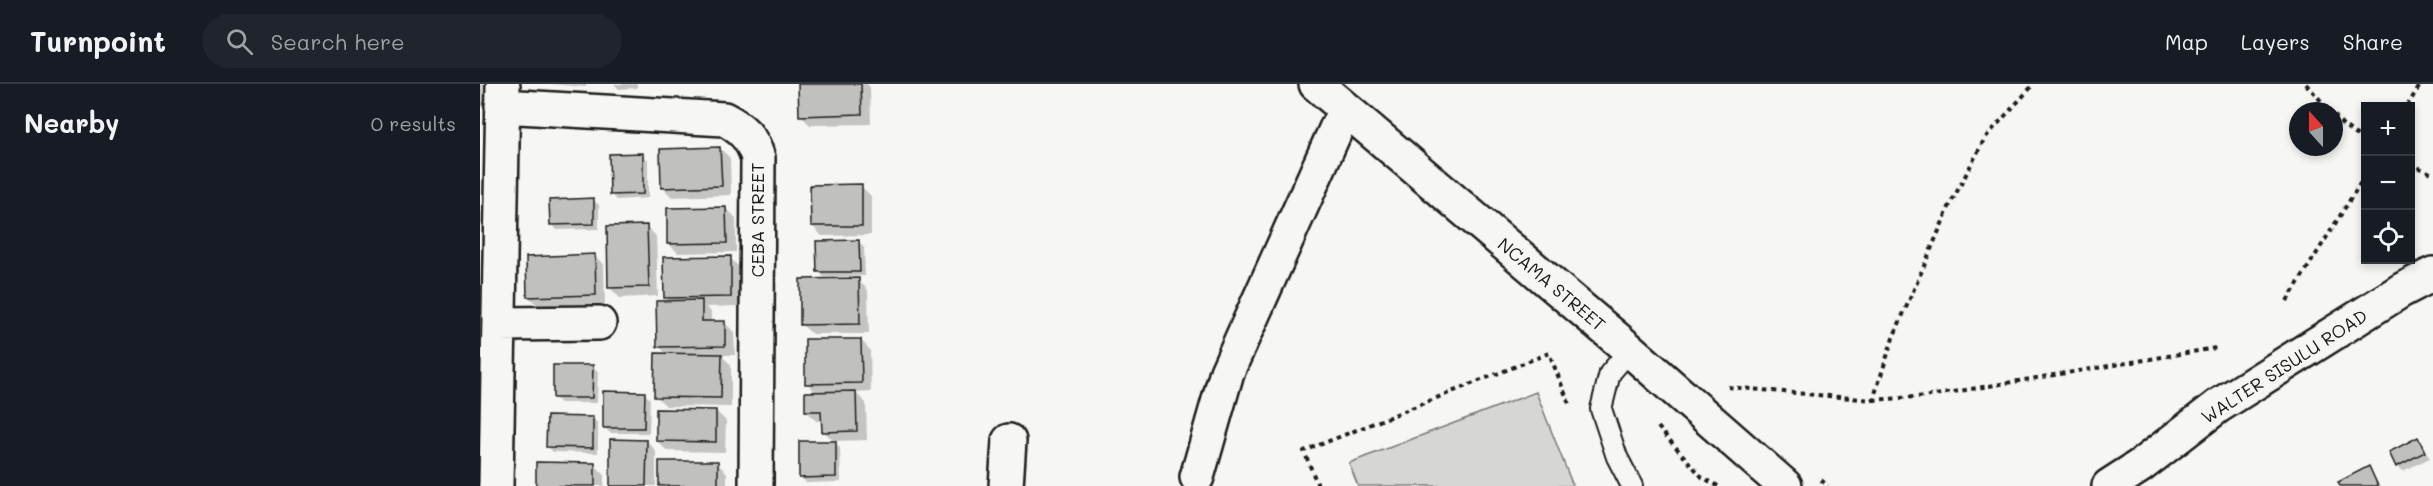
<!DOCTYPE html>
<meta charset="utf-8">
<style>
:root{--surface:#171b24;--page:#20242c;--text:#f1f3f6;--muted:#9ea1a6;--line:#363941}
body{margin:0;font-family:Mali,sans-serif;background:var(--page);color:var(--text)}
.controls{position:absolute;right:18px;top:18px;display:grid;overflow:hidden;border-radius:0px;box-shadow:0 3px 9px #0003}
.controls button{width:54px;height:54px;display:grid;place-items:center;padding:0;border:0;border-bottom:2px solid var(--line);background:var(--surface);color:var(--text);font:30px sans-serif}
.compass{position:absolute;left:1809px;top:18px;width:54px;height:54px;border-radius:50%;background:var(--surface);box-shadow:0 3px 9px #0003;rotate:339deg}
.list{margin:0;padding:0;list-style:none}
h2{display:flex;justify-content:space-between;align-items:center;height:78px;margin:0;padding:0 24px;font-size:26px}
h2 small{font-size:20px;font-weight:400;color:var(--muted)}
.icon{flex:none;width:33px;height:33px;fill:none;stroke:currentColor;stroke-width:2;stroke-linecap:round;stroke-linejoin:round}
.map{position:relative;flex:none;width:1953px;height:402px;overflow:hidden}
header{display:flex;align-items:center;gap:36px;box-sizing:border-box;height:84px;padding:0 30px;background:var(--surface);border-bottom:2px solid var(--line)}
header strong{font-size:28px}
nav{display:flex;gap:33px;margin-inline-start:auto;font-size:21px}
.search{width:420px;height:54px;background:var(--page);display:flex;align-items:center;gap:15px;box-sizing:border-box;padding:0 21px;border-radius:33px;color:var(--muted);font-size:22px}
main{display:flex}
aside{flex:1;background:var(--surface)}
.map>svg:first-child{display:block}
.green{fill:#d6d6d2;stroke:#797977;stroke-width:1.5}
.shadow{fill:#0003}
.building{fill:#c0c0bd;stroke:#1c1c1c;stroke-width:1.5}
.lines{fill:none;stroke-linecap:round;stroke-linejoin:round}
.lane-casing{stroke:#1c1c1c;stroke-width:24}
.street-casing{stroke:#1c1c1c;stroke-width:38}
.secondary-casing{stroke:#1c1c1c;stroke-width:38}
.path{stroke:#1c1c1c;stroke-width:4;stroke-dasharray:4.5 4.5;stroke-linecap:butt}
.lane{stroke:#f6f6f2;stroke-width:20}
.street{stroke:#f6f6f2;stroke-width:33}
.secondary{stroke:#f6f6f2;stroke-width:33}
.labels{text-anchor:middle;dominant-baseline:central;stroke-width:4.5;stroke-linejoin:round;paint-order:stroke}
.street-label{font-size:18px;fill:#1c1c1c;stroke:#f6f6f2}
</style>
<header>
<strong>Turnpoint</strong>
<div class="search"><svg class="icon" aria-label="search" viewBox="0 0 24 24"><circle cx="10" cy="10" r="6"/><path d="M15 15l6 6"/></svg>Search here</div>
<nav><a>Map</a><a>Layers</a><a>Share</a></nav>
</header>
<main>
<aside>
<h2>Nearby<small>0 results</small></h2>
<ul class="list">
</ul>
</aside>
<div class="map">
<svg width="1953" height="402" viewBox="0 0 1953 402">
<rect width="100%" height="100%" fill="#f6f6f2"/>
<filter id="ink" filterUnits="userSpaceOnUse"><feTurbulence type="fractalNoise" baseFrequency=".0167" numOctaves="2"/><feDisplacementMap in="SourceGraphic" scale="12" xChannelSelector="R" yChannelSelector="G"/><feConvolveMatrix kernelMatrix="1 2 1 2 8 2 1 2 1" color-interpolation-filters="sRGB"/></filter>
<g filter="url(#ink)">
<path class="green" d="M 1056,308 L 1093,402 L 878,402 L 869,379 Z"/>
<path class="shadow" d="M 0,0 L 3,0 L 4,23 L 0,23 Z
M 69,0 L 106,0 L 106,3 Z
M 134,0 L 157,0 L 157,4 L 139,5 Z
M 320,0 L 387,0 L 390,3 L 391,40 L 330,41 L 320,31 Z
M 240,64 L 250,74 L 251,111 L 192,113 L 182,103 Z
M 162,70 L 168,76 L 168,114 L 137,116 L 132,110 Z
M 381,102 L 391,112 L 391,151 L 342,152 L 332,142 Z
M 113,116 L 119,121 L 119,145 L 77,146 L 72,141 Z
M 246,124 L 256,134 L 256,168 L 198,169 L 188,159 Z
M 166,142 L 176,152 L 178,212 L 140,214 L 130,204 Z
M 379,158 L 384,163 L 385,192 L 344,193 L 338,187 Z
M 114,171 L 124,181 L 125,220 L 58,222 L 48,212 Z
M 250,174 L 260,184 L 260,222 L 226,223 L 231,228 L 231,238 L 244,238 L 254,248 L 255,271 L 241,271 L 251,281 L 251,323 L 186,322 L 176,312 L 187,270 L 178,262 L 190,218 L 185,213 Z
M 378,196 L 388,206 L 389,250 L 332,250 L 322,241 Z
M 381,256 L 390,266 L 391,308 L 376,309 L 386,319 L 387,356 L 354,357 L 360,364 L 361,398 L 326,399 L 321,393 L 355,358 L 343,347 L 343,337 L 336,337 L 326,327 L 337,310 L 327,299 Z
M 112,283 L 118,288 L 117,319 L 80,319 L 74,313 Z
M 165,310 L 170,315 L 169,349 L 130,349 L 124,343 Z
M 236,327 L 246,337 L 245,368 L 187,367 L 177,357 Z
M 113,334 L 118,340 L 118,369 L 73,368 L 68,363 Z
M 1938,355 L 1950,374 L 1923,387 L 1917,382 Z
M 167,357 L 176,367 L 176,402 L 131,402 Z
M 237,379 L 247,389 L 247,402 L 180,402 Z
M 114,380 L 124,390 L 124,402 L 57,402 Z
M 1888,384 L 1900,402 L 1862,402 Z"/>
<path class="building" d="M 318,0 L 381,0 L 382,30 L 319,32 Z
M 240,63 L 242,102 L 181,104 L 180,65 Z
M 163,69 L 163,110 L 130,111 L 129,70 Z
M 382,100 L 382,142 L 331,142 L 330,101 Z
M 114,114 L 114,140 L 70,141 L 69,116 Z
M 246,123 L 247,159 L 187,160 L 187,124 Z
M 167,141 L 169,203 L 128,204 L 127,142 Z
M 379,156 L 380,188 L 337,188 L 336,157 Z
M 115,170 L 116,211 L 47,213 L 46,173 Z
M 251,172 L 251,213 L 184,214 L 183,173 Z
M 379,194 L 380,240 L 320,241 L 320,195 Z
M 222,216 L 222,237 L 245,237 L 245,262 L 177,263 L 176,217 Z
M 325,255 L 381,255 L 382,299 L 325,300 Z
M 175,269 L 242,270 L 241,314 L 174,313 Z
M 73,281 L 113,281 L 112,314 L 73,314 Z
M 123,307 L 165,308 L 164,344 L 123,344 Z
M 376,307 L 377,347 L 342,348 L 341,327 L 325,327 L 325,308 Z
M 176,325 L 236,326 L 236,358 L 176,357 Z
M 67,332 L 113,333 L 113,364 L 66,363 Z
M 1938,353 L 1945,368 L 1916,383 L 1909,368 Z
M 130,355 L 167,356 L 166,402 L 130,402 Z
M 319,357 L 356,357 L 356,393 L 319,394 Z
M 179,377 L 238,377 L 238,402 L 179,402 Z
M 56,378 L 115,379 L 115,402 L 56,402 Z
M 1889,382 L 1898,402 L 1860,402 L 1858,398 Z"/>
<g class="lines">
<defs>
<path id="lane" d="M 1150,266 L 1130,289 L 1121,325 L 1137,373 L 1152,402"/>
<path id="street" d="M 836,0 L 1150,266 L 1305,402
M 22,22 L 244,35 C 262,44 272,54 278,74 L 276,402
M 19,240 L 119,239
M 717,393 L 747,288 L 865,25
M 16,402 L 23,2
M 526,402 L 529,357"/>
<path id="secondary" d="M 1629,402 L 1660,382 L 1738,322 L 1922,206 L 1953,190"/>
</defs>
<use href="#lane" class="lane-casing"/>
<use href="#street" class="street-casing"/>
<use href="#secondary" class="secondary-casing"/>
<path class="path" d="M 1826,0 L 1850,27
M 1927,22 L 1941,0
M 1854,31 L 1863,41 L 1886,58
M 1930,80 L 1953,90
M 1807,217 L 1886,90
M 1248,303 L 1393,316 L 1413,254 L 1470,121 L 1505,54 L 1554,0
M 1393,316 L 1449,312 L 1736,264
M 1178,343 L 1222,393 L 1238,402
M 1341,396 L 1348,402
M 838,402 L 824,367 L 1069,269 L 1090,322"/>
<use href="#lane" class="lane"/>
<use href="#street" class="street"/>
<use href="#secondary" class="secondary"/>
</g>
</g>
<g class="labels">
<g class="street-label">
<text transform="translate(277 136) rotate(-90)">CEBA STREET</text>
<text transform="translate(1072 200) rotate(40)">NCAMA STREET</text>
<text transform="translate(1804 282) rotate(-33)">WALTER SISULU ROAD</text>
</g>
</g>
</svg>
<div class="controls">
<button>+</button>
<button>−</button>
<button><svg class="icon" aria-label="locate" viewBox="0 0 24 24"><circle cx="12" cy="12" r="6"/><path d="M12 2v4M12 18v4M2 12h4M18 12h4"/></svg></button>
</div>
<svg class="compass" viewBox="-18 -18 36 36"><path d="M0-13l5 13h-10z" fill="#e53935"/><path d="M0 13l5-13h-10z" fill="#9ea1a6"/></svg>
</div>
</main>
